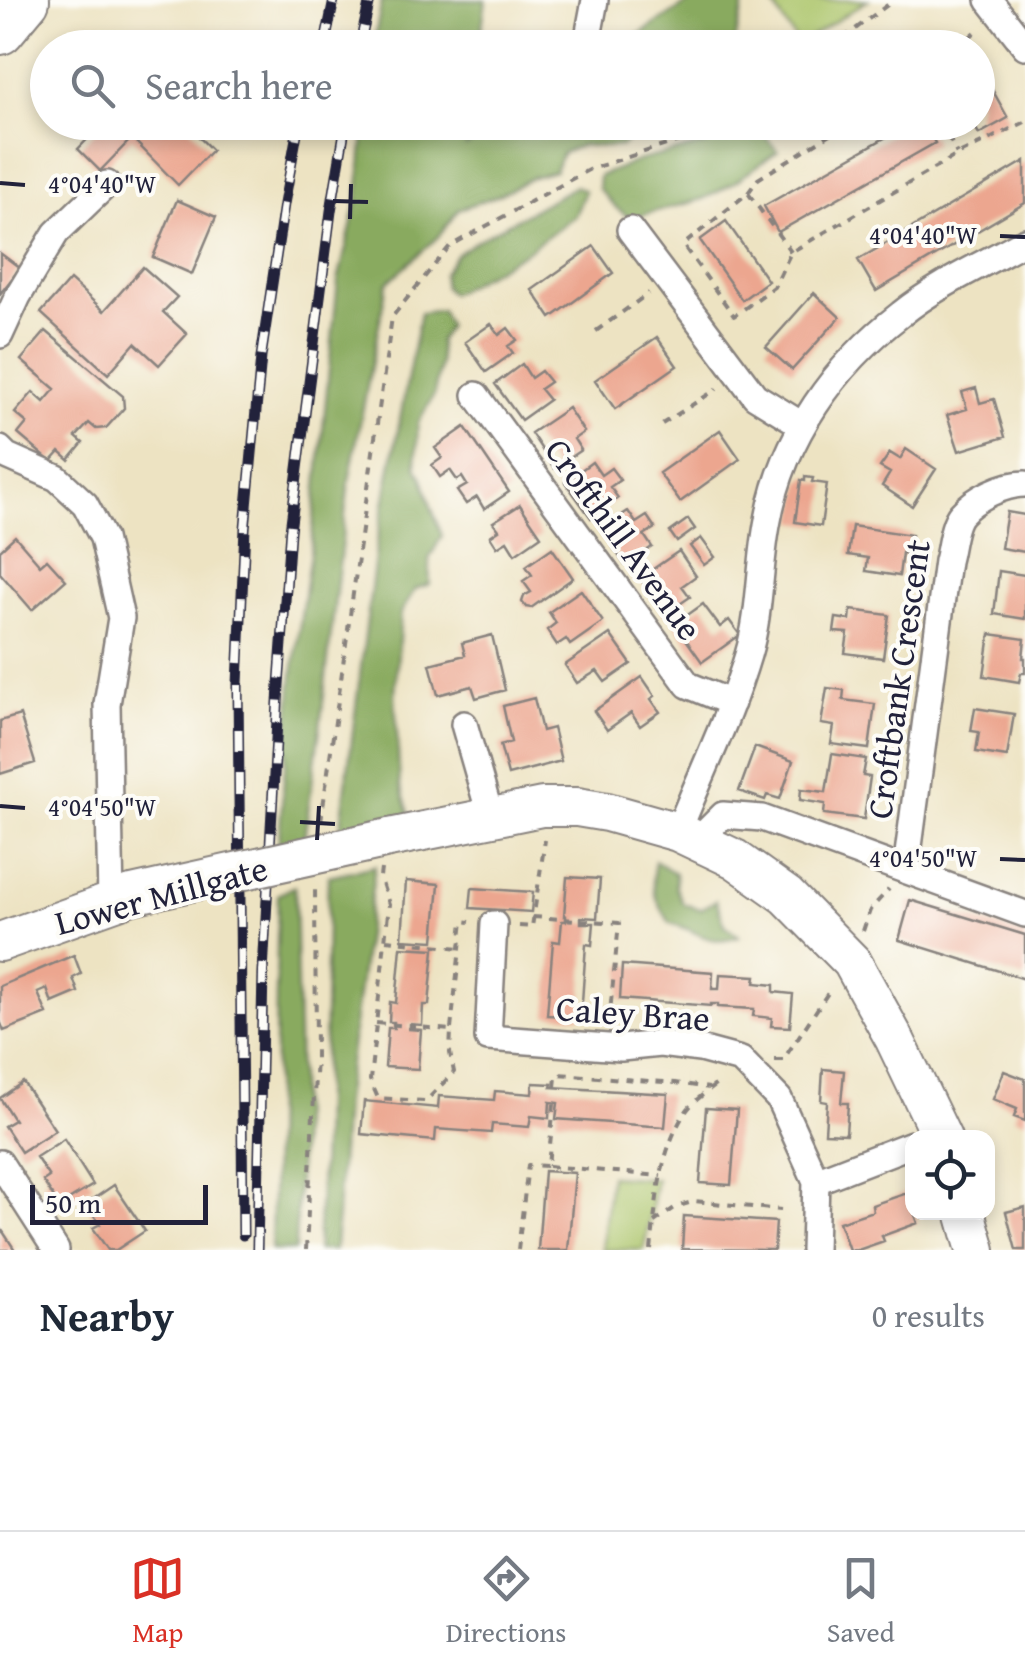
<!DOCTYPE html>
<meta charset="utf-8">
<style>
:root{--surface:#fff;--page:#f6f6f7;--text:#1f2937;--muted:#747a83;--line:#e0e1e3;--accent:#d93025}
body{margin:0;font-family:"Gentium Book Plus",serif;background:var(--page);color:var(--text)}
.controls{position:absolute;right:30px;bottom:30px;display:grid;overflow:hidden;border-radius:20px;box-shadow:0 5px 15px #0003}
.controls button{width:90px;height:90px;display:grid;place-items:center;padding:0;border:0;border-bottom:2px solid var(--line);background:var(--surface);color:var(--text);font:50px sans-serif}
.scale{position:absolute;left:30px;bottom:25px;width:178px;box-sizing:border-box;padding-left:10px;border:5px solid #22223b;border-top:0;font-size:28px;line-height:35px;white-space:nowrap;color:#22223b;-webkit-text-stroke:8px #fdfcf7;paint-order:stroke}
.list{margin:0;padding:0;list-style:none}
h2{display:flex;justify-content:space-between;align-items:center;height:130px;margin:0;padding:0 40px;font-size:42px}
h2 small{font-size:32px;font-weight:400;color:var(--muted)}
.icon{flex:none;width:55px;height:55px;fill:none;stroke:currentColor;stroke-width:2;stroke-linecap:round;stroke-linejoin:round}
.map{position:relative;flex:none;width:1025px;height:1250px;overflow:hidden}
.search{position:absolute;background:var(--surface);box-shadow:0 5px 15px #0003;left:30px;right:30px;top:30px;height:110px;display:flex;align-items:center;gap:25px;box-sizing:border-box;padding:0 35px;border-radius:55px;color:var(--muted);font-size:38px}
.sheet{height:280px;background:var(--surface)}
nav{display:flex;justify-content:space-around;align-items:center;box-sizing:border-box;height:140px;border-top:2px solid var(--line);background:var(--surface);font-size:28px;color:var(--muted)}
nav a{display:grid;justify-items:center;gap:5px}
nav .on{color:var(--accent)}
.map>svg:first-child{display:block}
.green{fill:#acc56b;stroke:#677453;stroke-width:2.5}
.forest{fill:#89aa5f;stroke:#56664d;stroke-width:2.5}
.building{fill:#eca68f}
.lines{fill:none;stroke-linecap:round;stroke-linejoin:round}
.street-casing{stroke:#88827e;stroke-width:30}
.secondary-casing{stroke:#88827e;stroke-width:42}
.highway-casing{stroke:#88827e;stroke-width:52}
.path{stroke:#88827e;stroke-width:4;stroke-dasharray:8 8;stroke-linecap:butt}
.street{stroke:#fff;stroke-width:25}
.secondary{stroke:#fff;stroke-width:38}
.highway{stroke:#fff;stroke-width:48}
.rail-casing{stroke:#22223b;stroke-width:11}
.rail{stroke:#fdfcf7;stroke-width:8;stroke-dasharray:22;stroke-linecap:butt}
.secondary-bridge-casing{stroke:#88827e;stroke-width:42;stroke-linecap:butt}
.secondary-bridge{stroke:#fff;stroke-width:38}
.ticks{fill:none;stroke:#22223b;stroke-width:4}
.labels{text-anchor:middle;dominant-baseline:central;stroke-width:8;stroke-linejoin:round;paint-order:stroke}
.street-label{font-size:35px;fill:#22223b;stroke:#fdfcf7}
.ticks-label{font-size:25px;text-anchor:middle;fill:#22223b;stroke:#fdfcf7;stroke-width:8;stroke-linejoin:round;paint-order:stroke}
</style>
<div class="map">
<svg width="1025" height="1250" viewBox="0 0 1025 1250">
<rect width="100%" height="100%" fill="#fdfcf7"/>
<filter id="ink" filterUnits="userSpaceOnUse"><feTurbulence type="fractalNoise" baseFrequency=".01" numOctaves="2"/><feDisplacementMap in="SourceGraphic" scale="20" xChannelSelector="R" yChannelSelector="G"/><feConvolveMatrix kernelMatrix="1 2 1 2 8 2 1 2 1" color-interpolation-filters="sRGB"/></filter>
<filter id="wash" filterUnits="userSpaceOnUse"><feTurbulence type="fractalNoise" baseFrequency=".0048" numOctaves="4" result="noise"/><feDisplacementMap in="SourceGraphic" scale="40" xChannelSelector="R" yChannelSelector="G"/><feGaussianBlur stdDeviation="2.25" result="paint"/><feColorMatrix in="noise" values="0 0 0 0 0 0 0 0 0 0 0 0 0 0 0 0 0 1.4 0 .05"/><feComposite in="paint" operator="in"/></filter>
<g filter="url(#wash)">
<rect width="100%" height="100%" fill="#ede3c2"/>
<path class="green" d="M 770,0 L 868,0 L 799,45 Z
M 610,1176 L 656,1179 L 644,1250 L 602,1250 Z"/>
<path class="forest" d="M 382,0 L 486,0 L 479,47 L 373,47 Z
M 693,0 L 745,0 L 735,41 L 724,47 L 619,47 Z
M 365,123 L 468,123 L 466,146 L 503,123 L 645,123 L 622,146 L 606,147 L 582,145 L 562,153 L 555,171 L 533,177 L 499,195 L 459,209 L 438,237 L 387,283 L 349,481 L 320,728 L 303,846 L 278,849 L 293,673 L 311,546 L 338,281 L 358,197 Z
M 739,123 L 753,123 L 778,151 C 753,168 731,188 702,199 C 679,207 654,210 631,219 L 615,207 L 598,188 L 599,176 L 640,160 L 707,144 Z
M 576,186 L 585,191 L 575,216 L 524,253 L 451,294 L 444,287 L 443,274 L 456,255 L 476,241 Z
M 441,310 L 448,326 L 439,341 L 440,363 L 434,395 L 418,423 L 416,467 L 423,478 L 431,506 L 442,536 L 429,559 L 430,584 L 415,589 L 401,613 L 395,695 L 400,785 L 410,816 L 339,840 L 377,541 L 420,313 Z
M 655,861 L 675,873 L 676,888 L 683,904 L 701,909 L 716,900 L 725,925 L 739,936 C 703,947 702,931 670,923 C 655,899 649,889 655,861 Z
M 375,866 L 344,1102 L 335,1250 L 317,1250 L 322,1146 L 328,876 Z
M 295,886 L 300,1131 L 295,1250 L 271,1250 L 278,895 Z"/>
<g id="blocks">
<path class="building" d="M 519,32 L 528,48 L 494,48 Z
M 978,64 L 1008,118 L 979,134 L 972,122 L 978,122 Z
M 104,122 L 184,122 L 212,150 L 178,185 L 132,138 L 100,171 L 78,149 Z
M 913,122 L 923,122 L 935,143 L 778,232 L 764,206 Z
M 1025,161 L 1025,203 L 876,291 L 858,260 Z
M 177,200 L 216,217 L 192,274 L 153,257 Z
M 726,221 L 768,281 L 742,300 L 700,240 Z
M 594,246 L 613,273 L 551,318 L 532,290 Z
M 0,253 L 20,268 L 0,294 Z
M 143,267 L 177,297 L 163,312 L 187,334 L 159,365 L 135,343 L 108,374 L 41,313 L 70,280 L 104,311 Z
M 814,293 L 840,317 L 792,370 L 766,347 Z
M 491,324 L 499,335 L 508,328 L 517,340 L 508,346 L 513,353 L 486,372 L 465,342 Z
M 46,331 L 123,396 L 124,408 L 106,428 L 96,429 L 89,423 L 76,437 L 83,443 L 69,460 L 60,452 L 51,462 L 18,434 L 27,423 L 15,413 L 33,392 L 44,402 L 55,389 L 21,360 Z
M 657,337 L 677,366 L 615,409 L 595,380 Z
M 522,364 L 531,378 L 541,371 L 550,382 L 540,389 L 549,400 L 521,420 L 495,384 Z
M 976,388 L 980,403 L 994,399 L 1005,437 L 959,451 L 947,415 L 967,409 L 962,392 Z
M 568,408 L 584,432 L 574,439 L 581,450 L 554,468 L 531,433 Z
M 465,427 L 509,492 L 484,509 L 477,497 L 466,504 L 457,491 L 467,485 L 462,477 L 457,480 L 450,470 L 440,477 L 432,465 L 442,458 L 435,448 Z
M 720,430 L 740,459 L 680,502 L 659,473 Z
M 906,449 L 936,469 L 912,506 L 882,486 L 890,473 L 880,467 L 890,453 L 900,459 Z
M 592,462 L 601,475 L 611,468 L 620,480 L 610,487 L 618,498 L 591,518 L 565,482 Z
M 805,477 L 813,478 L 812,482 L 827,484 L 821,526 L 795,522 L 801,480 L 805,481 Z
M 520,505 L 541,536 L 515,554 L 507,541 L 497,547 L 490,536 L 499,530 L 493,522 Z
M 628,511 L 636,523 L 647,516 L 655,528 L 644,535 L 652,547 L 625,565 L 601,529 Z
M 1007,512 L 1025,515 L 1025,552 L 1001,548 Z
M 688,519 L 695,529 L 677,542 L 670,532 Z
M 852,526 L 912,535 L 909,554 L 902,553 L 899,576 L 866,571 L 868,558 L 848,555 Z
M 15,536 L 40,565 L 47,559 L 66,580 L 32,610 L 0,573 L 0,550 Z
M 701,538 L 715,557 L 704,565 L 690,546 Z
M 552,548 L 573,578 L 531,608 L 526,607 L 522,602 L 524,596 L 531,592 L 523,581 L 532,575 L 526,566 Z
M 679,551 L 696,576 L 682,586 L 690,597 L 665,614 L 640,578 Z
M 999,571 L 1025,575 L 1025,619 L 994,614 Z
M 581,590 L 603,622 L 570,645 L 566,639 L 557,645 L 547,630 L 556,623 L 549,612 Z
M 703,604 L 720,627 L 729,620 L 740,635 L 702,662 L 675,624 Z
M 851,610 L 889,615 L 883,658 L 845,653 L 848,633 L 834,632 L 836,618 L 850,620 Z
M 610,634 L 631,664 L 605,682 L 597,671 L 577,683 L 565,665 Z
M 990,634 L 1025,639 L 1023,658 L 1025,658 L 1025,673 L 1021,673 L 1019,682 L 984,676 Z
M 492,635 L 505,690 L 476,698 L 472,686 L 438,695 L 430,664 L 465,655 L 462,643 Z
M 642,677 L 655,696 L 651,699 L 660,712 L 640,726 L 631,713 L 607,730 L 594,711 Z
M 827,688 L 844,690 L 843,700 L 875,704 L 869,749 L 831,744 L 834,726 L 821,724 Z
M 534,698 L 542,731 L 553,728 L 561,761 L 508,775 L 500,745 L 511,742 L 503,706 Z
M 975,708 L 1014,714 L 1007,757 L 976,752 L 979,732 L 971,731 Z
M 20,715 L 35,763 L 0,774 L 0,721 Z
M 755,747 L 793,761 L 780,799 L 767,795 L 765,800 L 739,791 Z
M 832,754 L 866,759 L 863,776 L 870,777 L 864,819 L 824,814 L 825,804 L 800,800 L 801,789 L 826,792 Z
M 567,877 L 600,879 L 597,918 L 581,917 L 581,923 L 594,923 L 592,945 L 586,944 L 581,1017 L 547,1015 L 553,941 L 560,942 L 562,921 L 566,921 L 566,916 L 564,916 Z
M 406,881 L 439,884 L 434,941 L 402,939 Z
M 472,888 L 533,892 L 531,912 L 470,908 Z
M 910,900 L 1025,935 L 1025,979 L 899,940 Z
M 401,947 L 434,949 L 429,1005 L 423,1005 L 422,1025 L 409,1024 L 409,1029 L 421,1030 L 418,1069 L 385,1067 L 388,1028 L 394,1028 L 394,1022 L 389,1022 L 390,1002 L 396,1003 Z
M 74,955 L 81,974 L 73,978 L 78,992 L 52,1003 L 47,989 L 38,993 L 47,1014 L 4,1031 L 0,1021 L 0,986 Z
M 622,965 L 713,972 L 712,989 L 719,989 L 720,974 L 756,976 L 755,983 L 774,985 L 774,992 L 793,994 L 790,1027 L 771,1026 L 772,1018 L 753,1016 L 754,1009 L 718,1007 L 718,1004 L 711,1004 L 711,1006 L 620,999 Z
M 823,1069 L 844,1071 L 841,1103 L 848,1103 L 846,1134 L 825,1133 L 827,1102 L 821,1101 Z
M 1004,1071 L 1025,1079 L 1025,1121 L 1014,1117 L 1017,1109 L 993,1099 Z
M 23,1082 L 55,1130 L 21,1152 L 4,1126 L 14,1120 L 0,1098 Z
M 533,1083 L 552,1084 L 551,1087 L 668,1094 L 665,1127 L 556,1119 L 558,1103 L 550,1102 L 549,1118 L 531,1116 L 529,1127 L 492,1124 L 491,1133 L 436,1129 L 435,1141 L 361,1134 L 364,1101 L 438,1108 L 439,1096 L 494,1100 L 495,1091 L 532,1094 Z
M 706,1108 L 737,1110 L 731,1185 L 700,1183 Z
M 64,1139 L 93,1185 L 59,1206 L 43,1181 L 49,1177 L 36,1157 Z
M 544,1171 L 575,1173 L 568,1250 L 538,1250 Z
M 114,1185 L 145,1231 L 116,1250 L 108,1250 L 93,1228 L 100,1224 L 86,1204 Z
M 907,1193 L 918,1223 L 882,1236 L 884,1241 L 858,1250 L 849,1250 L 839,1222 L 873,1211 L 872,1205 Z
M 1025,1207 L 1025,1250 L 1016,1250 L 1006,1212 Z
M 684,1216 L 776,1222 L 774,1250 L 682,1249 Z
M 0,1227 L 15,1250 L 0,1250 Z"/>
</g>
</g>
<g filter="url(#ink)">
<use href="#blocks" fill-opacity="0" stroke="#88827e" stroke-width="2.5"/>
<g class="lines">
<defs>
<path id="street" d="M 989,0 L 1025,46
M 586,48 L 595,0
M 630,230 L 755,396 L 802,425
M 0,335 L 18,296 L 56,233 L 107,184
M 476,395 L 688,685 L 732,703
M 0,449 L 7,456 L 57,478 L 85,504 L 103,538 L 121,618 L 107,704 L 111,901
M 464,724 L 491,818
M 678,832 C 701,773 730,716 748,655 C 761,612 759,564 768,520 C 783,437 835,365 901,314 C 938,284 984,264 1025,241
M 698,840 L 723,815 L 762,818 L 1025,914
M 906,869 L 947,561 C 951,548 952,524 961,514 C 975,498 1004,484 1025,484
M 494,924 L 488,1038 L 621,1048 L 660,1044 L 700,1049 L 741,1060 L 779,1099 L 816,1181
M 0,1163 L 56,1250
M 814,1250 L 816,1181 L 912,1144"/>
<path id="secondary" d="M 389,838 L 542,807 L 577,807 L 607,812 L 678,832 L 735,859 L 787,896 L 852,962 L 894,1038 L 942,1138
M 0,942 L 132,895
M 965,1212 L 976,1250"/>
<path id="highway" d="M 0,30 L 25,0"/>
</defs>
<use href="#street" class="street-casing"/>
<use href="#secondary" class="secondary-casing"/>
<use href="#highway" class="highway-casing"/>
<path class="path" d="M 830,48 L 894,0
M 957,48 L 980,28
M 941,122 L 957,154
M 748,193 L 758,179 L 850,122
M 791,252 L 748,193 L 683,245 L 734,316 L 774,287 L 791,252 L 957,155 L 1025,122
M 596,331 L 649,293
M 662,424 L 717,389
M 321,821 L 392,317 L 450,246 L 590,169 L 720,128 L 728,122
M 533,917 L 619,923 L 609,1022
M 519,926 L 532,927 L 545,840
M 863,931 L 870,910 L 889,889
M 386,940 L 460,948
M 376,1023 L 451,1030 L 450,1053 L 454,1072 L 426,1101 L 378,1098 L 370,1080 L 389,904 L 380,877 L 381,869
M 451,1029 L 463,921 L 470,922
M 775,1060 L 783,1060 L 832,987
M 555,1087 L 556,1077 L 559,1074 L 676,1083 L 709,1088
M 548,1166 L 661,1176
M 654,1222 L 676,1207 L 695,1201 L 781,1210
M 306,1250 L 316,1057 L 315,885
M 518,1250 L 528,1165 L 548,1166 L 554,1103
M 651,1250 C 656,1204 659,1153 685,1113 C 693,1100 709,1091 720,1081"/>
<use href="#street" class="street"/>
<use href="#secondary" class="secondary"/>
<use href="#highway" class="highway"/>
<defs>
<path id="rail" d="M 324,48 L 334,0
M 359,48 L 370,0
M 243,1235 L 238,684 L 245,528 L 261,357 L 284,204 L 299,122
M 257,1250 L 263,972 L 279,685 L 290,531 L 331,211 L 346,122"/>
</defs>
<use href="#rail" class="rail-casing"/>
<use href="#rail" class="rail"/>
<defs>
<path id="secondary-bridge" d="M 132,895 L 389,838"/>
</defs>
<use href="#secondary-bridge" class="secondary-bridge-casing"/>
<use href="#secondary-bridge" class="secondary-bridge"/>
</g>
</g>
<path class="ticks" d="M 0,183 L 25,185M 333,201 L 368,202M 350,219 L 351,184M 1000,236 L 1025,237M 0,806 L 25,808M 300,822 L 335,824M 317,840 L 319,806M 1000,859 L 1025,860"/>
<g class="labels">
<g class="street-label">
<text transform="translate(624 539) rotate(54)">Crofthill Avenue</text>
<text transform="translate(898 679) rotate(-82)">Croftbank Crescent</text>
<text transform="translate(161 895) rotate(-15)">Lower Millgate</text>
<text transform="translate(633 1013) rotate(4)">Caley Brae</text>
</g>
</g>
<g class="ticks-label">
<text x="102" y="193">4°04'40"W</text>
<text x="923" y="244">4°04'40"W</text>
<text x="102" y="816">4°04'50"W</text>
<text x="923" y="867">4°04'50"W</text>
</g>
</svg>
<div class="controls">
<button><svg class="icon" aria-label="locate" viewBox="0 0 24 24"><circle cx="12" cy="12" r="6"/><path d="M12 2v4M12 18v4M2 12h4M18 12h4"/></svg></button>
</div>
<div class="scale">50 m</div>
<div class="search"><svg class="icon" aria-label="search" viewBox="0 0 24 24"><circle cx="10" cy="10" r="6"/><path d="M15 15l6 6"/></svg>Search here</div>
</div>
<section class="sheet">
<h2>Nearby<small>0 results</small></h2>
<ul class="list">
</ul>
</section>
<nav>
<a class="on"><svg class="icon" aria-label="map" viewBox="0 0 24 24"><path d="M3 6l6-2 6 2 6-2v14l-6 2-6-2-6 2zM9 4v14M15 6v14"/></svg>Map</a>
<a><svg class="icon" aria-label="directions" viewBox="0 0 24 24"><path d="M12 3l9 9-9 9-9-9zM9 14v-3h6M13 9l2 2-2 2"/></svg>Directions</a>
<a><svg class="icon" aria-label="saved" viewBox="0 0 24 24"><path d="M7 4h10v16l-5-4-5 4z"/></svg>Saved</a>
</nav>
